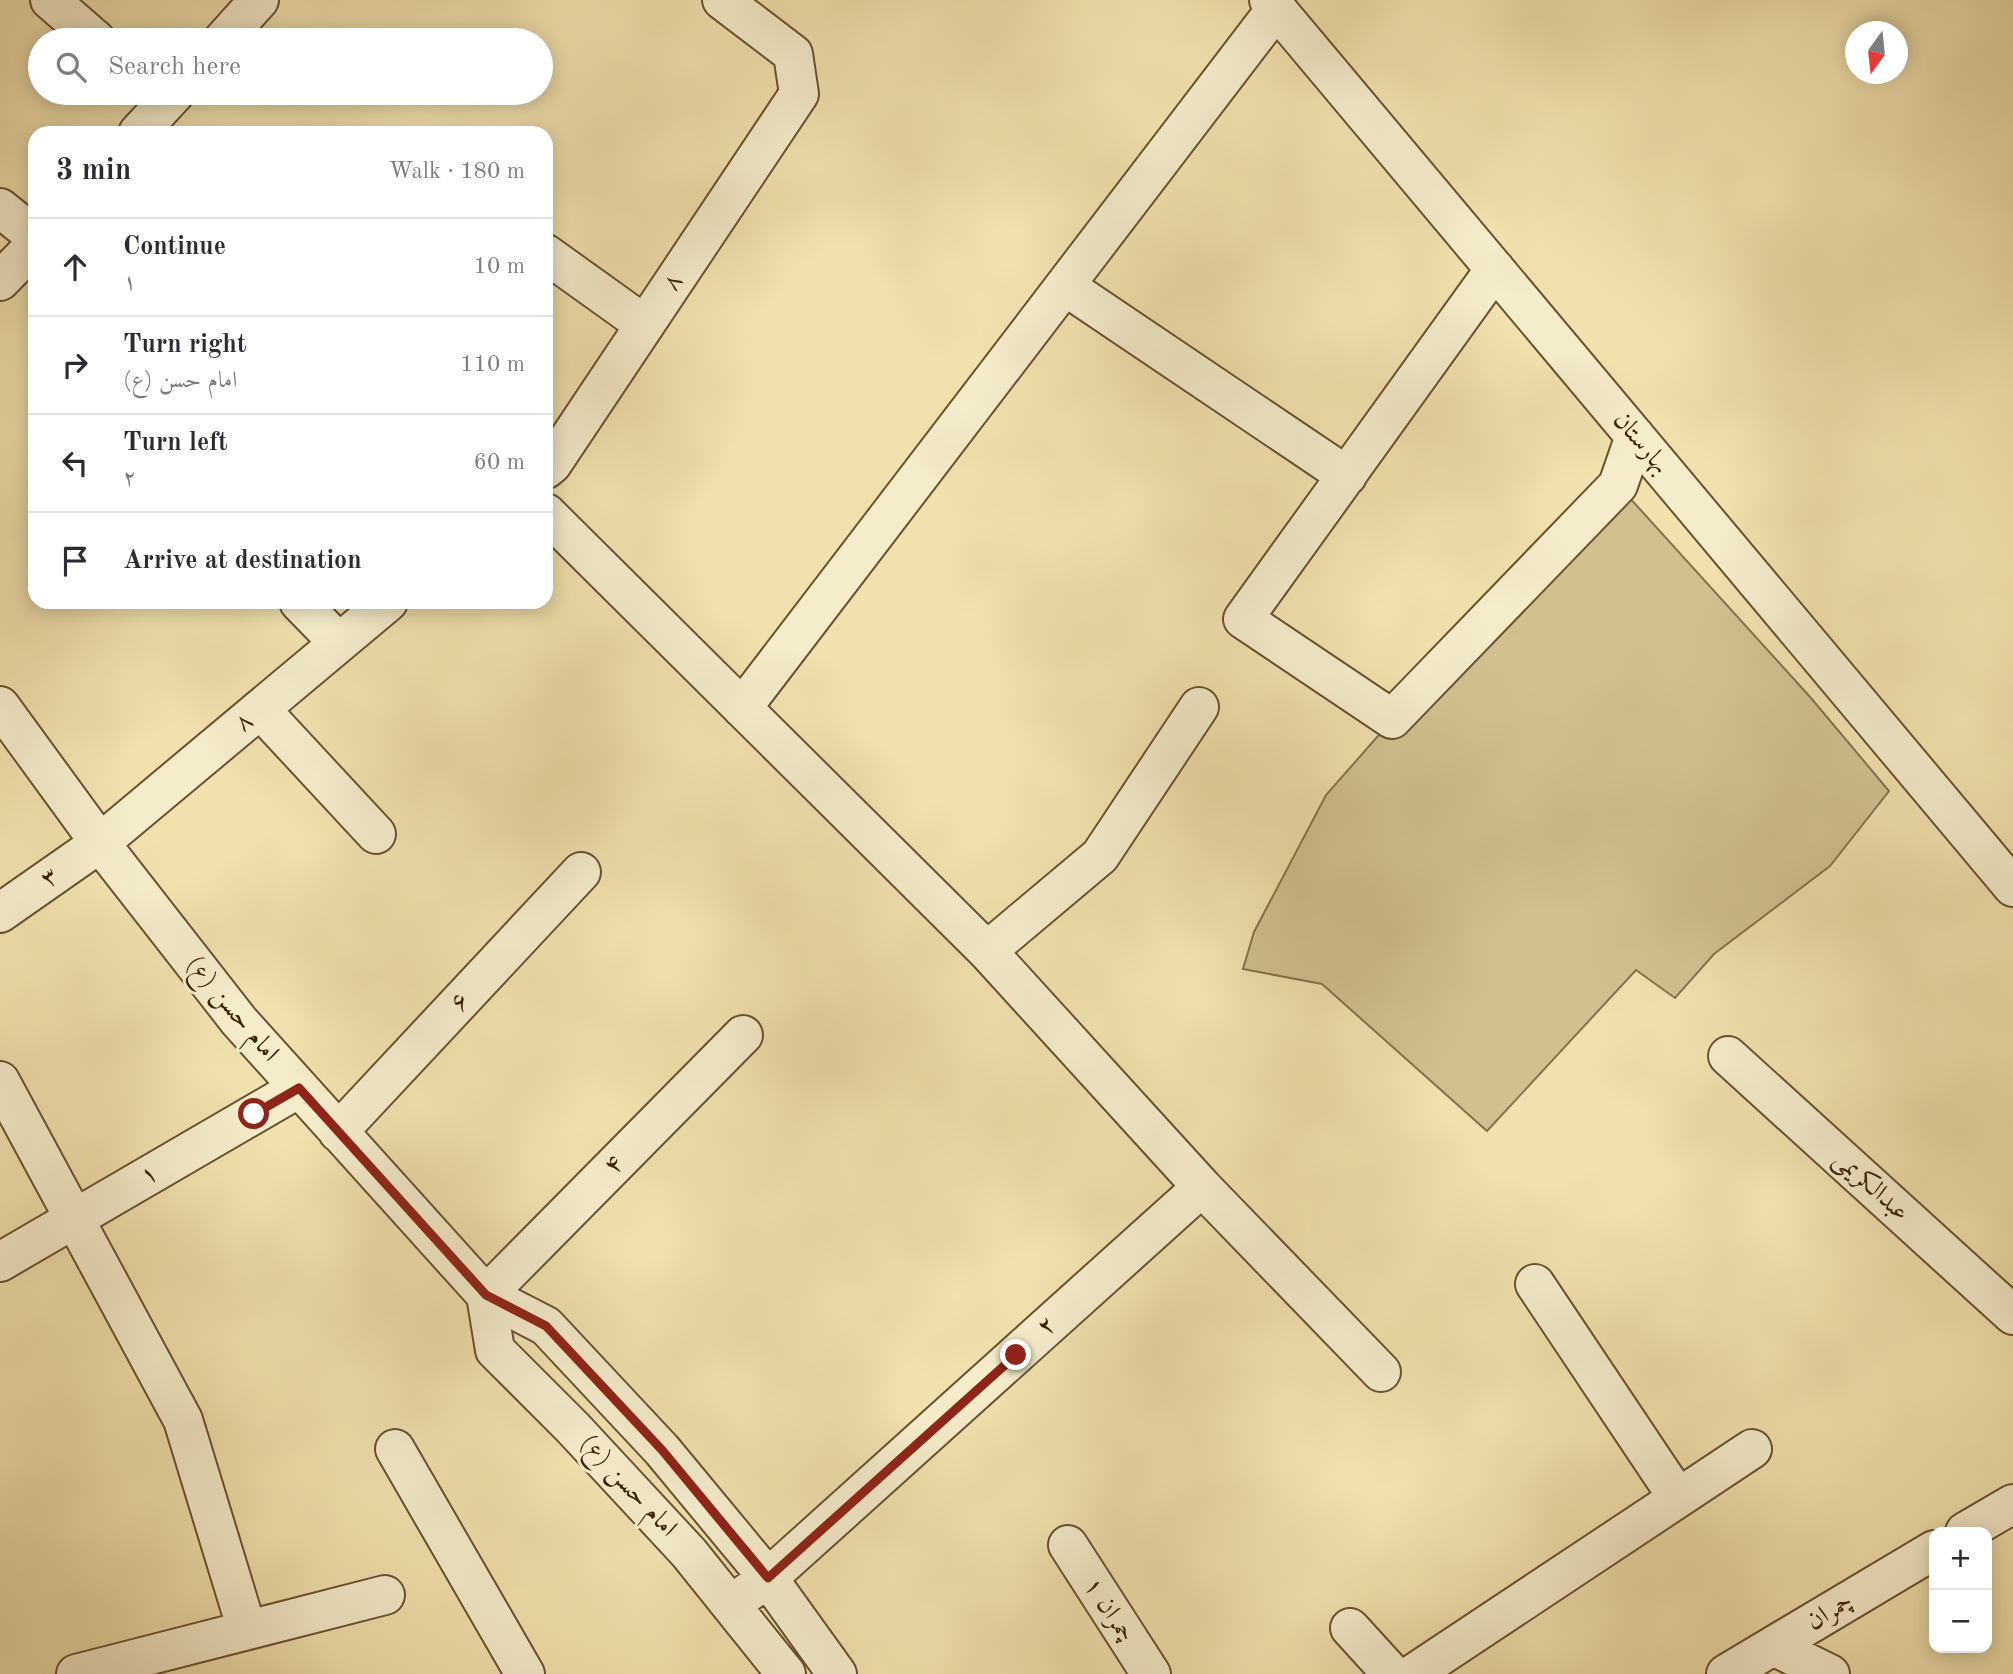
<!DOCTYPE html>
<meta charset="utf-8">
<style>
:root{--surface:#fff;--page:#f7f7f7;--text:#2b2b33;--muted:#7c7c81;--line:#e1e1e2}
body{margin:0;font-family:"Old Standard TT",Amiri,serif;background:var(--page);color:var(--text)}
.controls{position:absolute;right:21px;bottom:21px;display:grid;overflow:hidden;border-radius:14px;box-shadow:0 4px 18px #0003}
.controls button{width:63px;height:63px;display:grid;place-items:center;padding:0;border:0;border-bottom:2px solid var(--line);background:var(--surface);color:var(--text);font:35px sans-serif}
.compass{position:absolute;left:1845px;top:21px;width:63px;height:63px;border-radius:50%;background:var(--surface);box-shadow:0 4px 18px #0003;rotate:195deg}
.stop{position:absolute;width:21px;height:21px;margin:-16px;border:5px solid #8f2418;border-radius:50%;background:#fff}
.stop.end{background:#8f2418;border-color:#fff;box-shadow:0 2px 7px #0008}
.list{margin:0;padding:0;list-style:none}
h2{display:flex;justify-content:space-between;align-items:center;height:91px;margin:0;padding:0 28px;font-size:30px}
h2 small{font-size:23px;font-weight:400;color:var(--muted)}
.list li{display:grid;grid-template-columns:46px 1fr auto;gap:21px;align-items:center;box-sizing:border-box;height:98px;padding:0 28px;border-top:2px solid var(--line)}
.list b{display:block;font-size:26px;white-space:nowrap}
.list p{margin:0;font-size:23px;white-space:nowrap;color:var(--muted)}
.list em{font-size:23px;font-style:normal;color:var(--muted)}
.icon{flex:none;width:38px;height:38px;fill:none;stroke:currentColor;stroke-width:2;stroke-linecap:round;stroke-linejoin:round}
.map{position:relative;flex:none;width:2013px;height:1674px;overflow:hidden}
.search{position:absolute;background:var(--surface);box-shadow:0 4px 18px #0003;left:28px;top:28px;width:525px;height:77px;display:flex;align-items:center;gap:18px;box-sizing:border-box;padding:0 24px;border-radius:38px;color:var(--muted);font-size:26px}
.panel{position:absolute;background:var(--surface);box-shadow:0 4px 18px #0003;left:28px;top:126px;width:525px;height:483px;border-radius:21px}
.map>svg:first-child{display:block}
.green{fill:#d1c191;stroke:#86724c;stroke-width:2}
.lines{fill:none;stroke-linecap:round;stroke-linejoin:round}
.minor-casing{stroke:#685230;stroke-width:42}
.minor{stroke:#f5ecca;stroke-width:38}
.route{stroke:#8f2418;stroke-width:9}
.labels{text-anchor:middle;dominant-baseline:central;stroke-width:6;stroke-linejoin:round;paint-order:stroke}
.street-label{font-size:26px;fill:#3a2306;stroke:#f5ecca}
</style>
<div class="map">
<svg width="2013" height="1674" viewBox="0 0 2013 1674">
<rect width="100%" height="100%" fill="#f0e1ae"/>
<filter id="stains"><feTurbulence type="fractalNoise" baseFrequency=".00286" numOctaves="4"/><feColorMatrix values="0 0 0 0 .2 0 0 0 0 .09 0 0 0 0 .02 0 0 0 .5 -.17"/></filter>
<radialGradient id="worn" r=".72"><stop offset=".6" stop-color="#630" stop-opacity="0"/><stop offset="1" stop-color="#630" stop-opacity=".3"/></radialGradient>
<path class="green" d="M 1618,485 L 1811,698 L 1889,791 L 1830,866 L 1714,954 L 1675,998 L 1636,970 L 1487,1131 L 1322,984 L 1243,969 L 1254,932 L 1326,795 L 1430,677 Z"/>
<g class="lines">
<defs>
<path id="minor" d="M 50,0 L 96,40
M 1269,0 L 2013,887
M 223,40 L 259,0
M 138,133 L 175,93
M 0,208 L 35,236
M 546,254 L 645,325
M 1495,269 L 1243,619 L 1392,719 L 1618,485 L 1635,436
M 0,281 L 35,245
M 1065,286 L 1347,476
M 546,469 L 552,464 L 799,94 L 793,54 L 722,0
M 546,513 L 987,951 L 1202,1187 L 1381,1372
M 299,602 L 339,643
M 0,706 L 100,843 L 239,1021 L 486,1295 L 546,1326 L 662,1450 L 768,1578 L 837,1674
M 742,708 L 1276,9
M 260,709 L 376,834
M 0,913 L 100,843 L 388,602
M 987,951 L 1100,856 L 1199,707
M 1728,1056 L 2013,1315
M 0,1081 L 183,1420 L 247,1630
M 338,1132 L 581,872
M 0,1262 L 299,1088
M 1535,1284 L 1678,1498
M 486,1295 L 495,1350 L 573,1428 L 689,1553 L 786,1674
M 486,1295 L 743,1035
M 395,1449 L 525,1674
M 1965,1532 L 2013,1504
M 1068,1545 L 1151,1674
M 732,1604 L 768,1578 L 1202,1187
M 1350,1628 L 1392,1674
M 1773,1646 L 1830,1674
M 76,1674 L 385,1595
M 1413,1674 L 1752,1449
M 1726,1674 L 1934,1550"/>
</defs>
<use href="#minor" class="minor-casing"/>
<use href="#minor" class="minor"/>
</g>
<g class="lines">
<path class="route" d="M 254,1114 L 299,1088 L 486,1295 L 546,1326 L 662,1450 L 768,1578 L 1016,1355"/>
</g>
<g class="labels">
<g class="street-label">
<text transform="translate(673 282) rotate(-56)">۸</text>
<text transform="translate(1641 443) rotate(50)">بهارستان</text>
<text transform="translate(244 722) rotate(-40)">۸</text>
<text transform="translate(50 878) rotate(-35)">۳</text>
<text transform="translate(460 1002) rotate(-47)">۶</text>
<text transform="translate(232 1009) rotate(50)">امام حسن (ع)</text>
<text transform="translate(614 1165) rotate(-45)">۴</text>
<text transform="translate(149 1175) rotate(-30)">۱</text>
<text transform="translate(1871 1186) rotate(42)">عبدالکریمی</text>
<text transform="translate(1047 1326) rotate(-42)">۲</text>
<text transform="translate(628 1486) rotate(47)">امام حسن (ع)</text>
<text transform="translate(1109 1610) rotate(57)">چمران ۱</text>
<text transform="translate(1830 1612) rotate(-31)">چمران</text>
</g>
</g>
<rect width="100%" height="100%" filter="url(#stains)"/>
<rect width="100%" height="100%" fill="url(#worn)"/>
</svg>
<div class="controls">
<button>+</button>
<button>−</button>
</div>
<svg class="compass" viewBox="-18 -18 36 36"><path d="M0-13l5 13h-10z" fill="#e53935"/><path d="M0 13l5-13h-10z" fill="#7c7c81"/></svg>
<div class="stop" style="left:254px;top:1114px"></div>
<div class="stop end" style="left:1016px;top:1355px"></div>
<div class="search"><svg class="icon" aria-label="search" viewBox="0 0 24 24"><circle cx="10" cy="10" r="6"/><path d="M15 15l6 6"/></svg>Search here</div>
<section class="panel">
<h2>3 min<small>Walk · 180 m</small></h2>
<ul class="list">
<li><svg class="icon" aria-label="ahead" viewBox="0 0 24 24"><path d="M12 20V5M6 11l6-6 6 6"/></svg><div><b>Continue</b><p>۱</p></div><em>10 m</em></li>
<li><svg class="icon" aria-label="right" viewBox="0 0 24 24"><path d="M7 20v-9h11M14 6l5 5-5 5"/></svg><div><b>Turn right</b><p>امام حسن (ع)</p></div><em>110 m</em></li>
<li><svg class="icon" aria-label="left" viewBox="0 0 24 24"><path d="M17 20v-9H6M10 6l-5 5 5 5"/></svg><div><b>Turn left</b><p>۲</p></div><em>60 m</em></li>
<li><svg class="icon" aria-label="arrive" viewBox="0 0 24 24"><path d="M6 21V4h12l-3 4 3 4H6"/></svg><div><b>Arrive at destination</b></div></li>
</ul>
</section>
</div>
